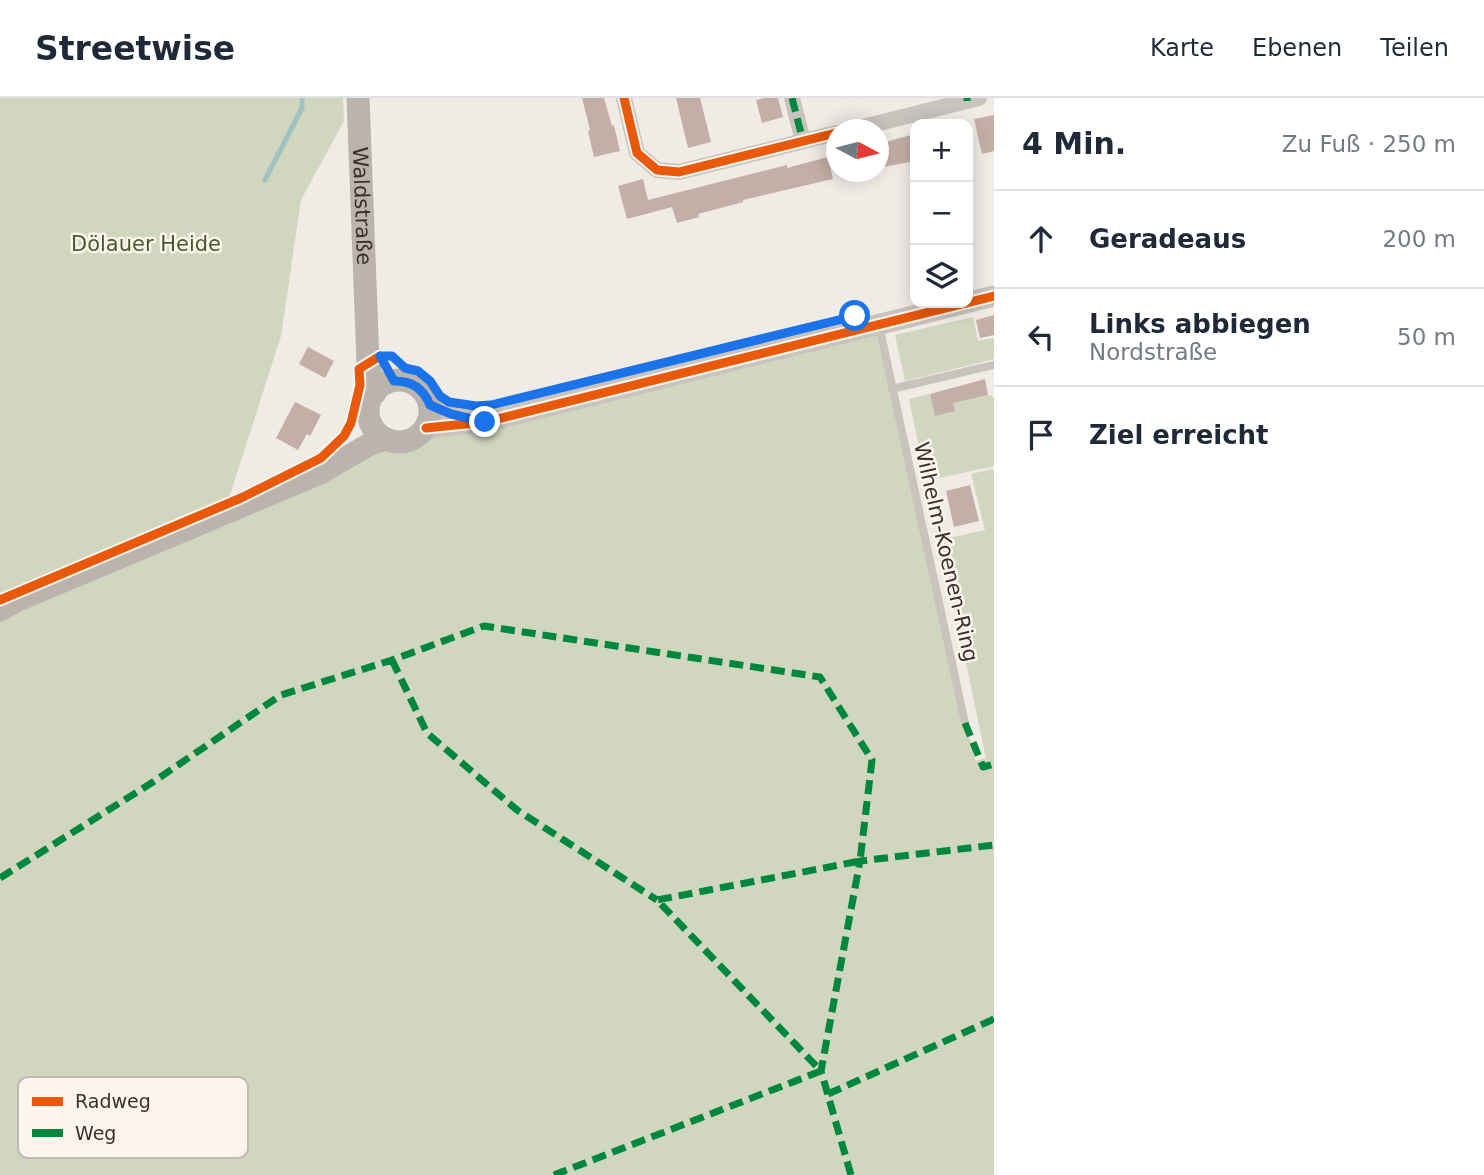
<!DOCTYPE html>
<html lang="de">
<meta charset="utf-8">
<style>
:root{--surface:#fff;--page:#f6f6f7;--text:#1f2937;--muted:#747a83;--line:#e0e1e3}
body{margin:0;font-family:"DejaVu Sans",sans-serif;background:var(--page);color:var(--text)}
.controls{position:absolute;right:21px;top:21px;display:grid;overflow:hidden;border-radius:14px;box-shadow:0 4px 18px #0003}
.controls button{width:63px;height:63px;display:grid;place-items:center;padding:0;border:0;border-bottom:2px solid var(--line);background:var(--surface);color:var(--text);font:35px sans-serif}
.compass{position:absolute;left:826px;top:21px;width:63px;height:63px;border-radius:50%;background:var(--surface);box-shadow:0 4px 18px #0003;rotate:97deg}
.stop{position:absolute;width:21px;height:21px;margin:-16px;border:5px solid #1a73e8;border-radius:50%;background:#fff}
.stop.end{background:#1a73e8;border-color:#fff;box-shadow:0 2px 7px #0008}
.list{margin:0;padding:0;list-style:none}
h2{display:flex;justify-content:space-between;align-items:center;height:91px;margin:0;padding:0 28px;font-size:30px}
h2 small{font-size:23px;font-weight:400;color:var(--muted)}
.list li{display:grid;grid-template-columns:46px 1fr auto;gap:21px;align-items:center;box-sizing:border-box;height:98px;padding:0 28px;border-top:2px solid var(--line)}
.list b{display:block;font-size:26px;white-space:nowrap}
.list p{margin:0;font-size:23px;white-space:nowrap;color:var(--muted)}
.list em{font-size:23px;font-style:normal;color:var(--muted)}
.icon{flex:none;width:38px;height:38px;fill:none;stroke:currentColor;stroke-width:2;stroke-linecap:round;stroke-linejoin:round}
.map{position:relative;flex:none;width:994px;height:1077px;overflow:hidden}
header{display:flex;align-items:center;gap:42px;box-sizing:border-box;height:98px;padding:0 35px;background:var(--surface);border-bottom:2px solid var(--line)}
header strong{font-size:33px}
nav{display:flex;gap:38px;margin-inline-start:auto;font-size:24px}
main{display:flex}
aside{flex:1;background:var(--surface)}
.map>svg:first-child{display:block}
.green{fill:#d1d6bf}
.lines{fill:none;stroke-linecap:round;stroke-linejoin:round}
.stream{stroke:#a1c2c1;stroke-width:5}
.building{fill:#c3afa7}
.path{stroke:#c2bbb6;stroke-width:2.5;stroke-dasharray:3.5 3.5;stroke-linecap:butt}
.service{stroke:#c9c3be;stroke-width:8}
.minor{stroke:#c9c3be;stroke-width:16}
.tertiary{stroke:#c9c3be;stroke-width:21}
.secondary{stroke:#bab3ae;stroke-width:23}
.quiet{stroke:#00873e;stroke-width:7;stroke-dasharray:14 7;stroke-linecap:butt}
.cycleway-casing{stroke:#fbf5ee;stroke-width:13}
.cycleway{stroke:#e8590c;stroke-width:9}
.route{stroke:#1a73e8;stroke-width:9}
.labels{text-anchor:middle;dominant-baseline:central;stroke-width:5;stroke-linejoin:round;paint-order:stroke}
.street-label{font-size:21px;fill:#3b302b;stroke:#fbf5ee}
.park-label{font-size:21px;fill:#4a5a2e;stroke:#fbf5ee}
.key{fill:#fbf5ee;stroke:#c1bab4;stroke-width:2}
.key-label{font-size:19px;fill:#3b302b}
</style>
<header>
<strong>Streetwise</strong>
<nav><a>Karte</a><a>Ebenen</a><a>Teilen</a></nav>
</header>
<main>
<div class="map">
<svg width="994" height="1077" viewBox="0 0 994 1077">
<rect width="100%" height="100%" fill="#f0ebe5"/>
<path class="green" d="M 0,0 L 343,0 L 344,23 L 301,102 L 281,238 L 229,400 L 0,498 Z
M 973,219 L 978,243 L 994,240 L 994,261 L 905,283 L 895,237 Z
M 879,227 L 975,663 L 986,660 L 940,442 L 985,432 L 971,376 L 993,371 L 994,375 L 994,1077 L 0,1077 L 0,523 L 5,518 L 373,353 Z
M 930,296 L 935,317 L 953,304 L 991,297 L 994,301 L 994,368 L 926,383 L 909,301 Z"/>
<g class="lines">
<path class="stream" d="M 265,82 L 302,10 L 302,0"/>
</g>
<path class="building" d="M 582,0 L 604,0 L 612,28 L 614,27 L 620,53 L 594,59 L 588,33 L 590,32 Z
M 676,0 L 700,0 L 711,44 L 688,50 Z
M 764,0 L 778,0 L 783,19 L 762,25 L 756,2 Z
M 994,17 L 994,53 L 982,56 L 974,21 Z
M 915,36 L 915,63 L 878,70 L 878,46 Z
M 828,59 L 833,81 L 743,102 L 743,104 L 698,116 L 699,119 L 677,125 L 672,109 L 627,121 L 618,88 L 643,81 L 648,102 L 787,67 L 787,70 Z
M 994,217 L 994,237 L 980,240 L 976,222 Z
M 308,249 L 334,263 L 325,280 L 299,266 Z
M 985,281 L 988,297 L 953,305 L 955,313 L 935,318 L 930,296 Z
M 295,304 L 321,317 L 310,338 L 307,336 L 298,352 L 276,340 Z
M 970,387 L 979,423 L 954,429 L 946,393 Z"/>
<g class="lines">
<path class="path" d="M 386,258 L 392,258 L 405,270 L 418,273 L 434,289"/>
<path class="service" d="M 879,227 L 965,625
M 892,291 L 994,267"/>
<path class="minor" d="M 624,0 L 637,55 L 657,72 L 679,74 L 836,35
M 792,0 L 803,43
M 851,32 L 979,0"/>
<path class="tertiary" d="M 430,307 L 469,320
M 426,330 L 485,324 L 994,198"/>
<g class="secondary">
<path id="s1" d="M 358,0 L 368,264 L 375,295"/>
<circle cx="399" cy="313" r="31"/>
<path d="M 0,512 L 16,503 L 318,376 L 370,346 L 386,341"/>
</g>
<path class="quiet" d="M 792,0 L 803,43
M 967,0 L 967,3
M 392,562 L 427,635 L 517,712 L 657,802
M 965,625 L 983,669 L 994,666
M 0,780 L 153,684 L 281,597 L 392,562 L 484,528 L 820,579 L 872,662 L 860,763 L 657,802 L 821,973 L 554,1077
M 828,996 L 994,921
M 851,1077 L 821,973 L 860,763 L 994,747"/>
<defs>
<path id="cycleway" d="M 624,0 L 637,55 L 657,72 L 679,74 L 836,35
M 426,330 L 485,324 L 994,198
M 0,502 L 241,400 L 321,360 L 344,338 L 351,325 L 360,287 L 359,271 L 380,258"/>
</defs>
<use href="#cycleway" class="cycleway-casing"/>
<use href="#cycleway" class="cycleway"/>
</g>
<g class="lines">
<path class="route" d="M 485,324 L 451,316 L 430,307 C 423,290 412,283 394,283 L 380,258 L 392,258 L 405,270 L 418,273 L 430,283 L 440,298 L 449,304 L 476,308 L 491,307 L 855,218"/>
</g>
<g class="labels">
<g class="street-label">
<text stroke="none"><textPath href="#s1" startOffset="108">Waldstraße</textPath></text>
<text transform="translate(946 454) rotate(77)">Wilhelm-Koenen-Ring</text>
</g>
<g class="park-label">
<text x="146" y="146">Dölauer Heide</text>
</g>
</g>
<rect x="18" y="979" width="230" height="81" rx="10" class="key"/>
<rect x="32" y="999" width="31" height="9" fill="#e8590c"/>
<rect x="32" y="1031" width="31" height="8" fill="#00873e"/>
<g class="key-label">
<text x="75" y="1010">Radweg</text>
<text x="75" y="1042">Weg</text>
</g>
</svg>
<div class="controls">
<button>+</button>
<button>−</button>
<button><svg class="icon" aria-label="layers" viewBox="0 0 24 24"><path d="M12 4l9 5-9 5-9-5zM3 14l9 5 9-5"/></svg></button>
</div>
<svg class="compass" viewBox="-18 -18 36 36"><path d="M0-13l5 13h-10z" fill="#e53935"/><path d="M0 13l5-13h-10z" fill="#747a83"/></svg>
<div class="stop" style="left:855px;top:218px"></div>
<div class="stop end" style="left:485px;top:324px"></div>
</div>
<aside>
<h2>4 Min.<small>Zu Fuß · 250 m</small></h2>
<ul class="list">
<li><svg class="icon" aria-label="ahead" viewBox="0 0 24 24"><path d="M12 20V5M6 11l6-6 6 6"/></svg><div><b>Geradeaus</b></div><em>200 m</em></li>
<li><svg class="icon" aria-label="left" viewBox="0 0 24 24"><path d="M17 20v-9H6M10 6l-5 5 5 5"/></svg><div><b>Links abbiegen</b><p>Nordstraße</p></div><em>50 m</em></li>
<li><svg class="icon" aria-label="arrive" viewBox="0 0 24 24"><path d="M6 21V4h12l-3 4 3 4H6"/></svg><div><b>Ziel erreicht</b></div></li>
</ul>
</aside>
</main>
